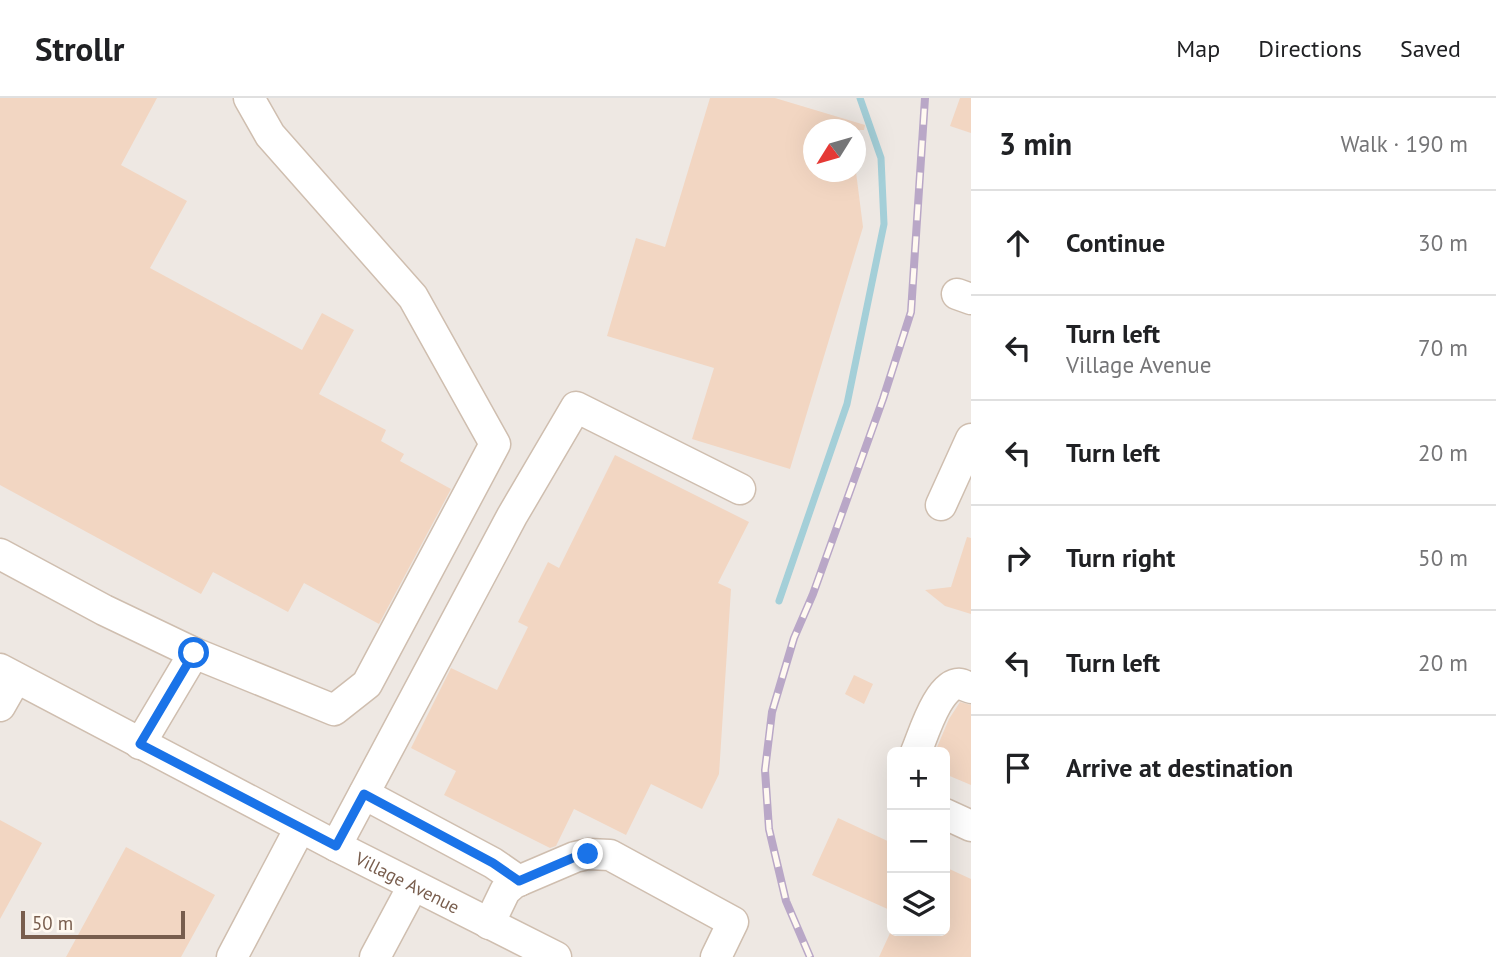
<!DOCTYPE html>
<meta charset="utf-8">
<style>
:root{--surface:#fff;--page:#f6f6f6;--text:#202124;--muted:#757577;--line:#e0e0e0}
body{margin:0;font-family:"PT Sans",sans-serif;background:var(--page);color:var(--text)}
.controls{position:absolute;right:21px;bottom:21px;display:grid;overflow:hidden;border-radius:10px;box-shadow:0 7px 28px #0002}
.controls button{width:63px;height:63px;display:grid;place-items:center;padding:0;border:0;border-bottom:2px solid var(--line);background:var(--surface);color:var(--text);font:35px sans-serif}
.compass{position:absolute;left:803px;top:21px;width:63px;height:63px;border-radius:50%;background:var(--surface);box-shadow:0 7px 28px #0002;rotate:233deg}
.scale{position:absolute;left:21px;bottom:18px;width:164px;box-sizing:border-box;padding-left:7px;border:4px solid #785d4d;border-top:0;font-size:19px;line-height:24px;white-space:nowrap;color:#785d4d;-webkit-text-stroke:5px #fff9f1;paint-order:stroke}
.stop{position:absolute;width:21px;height:21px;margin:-16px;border:5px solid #1a73e8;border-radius:50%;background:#fff}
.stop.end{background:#1a73e8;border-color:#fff;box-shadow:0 2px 7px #0008}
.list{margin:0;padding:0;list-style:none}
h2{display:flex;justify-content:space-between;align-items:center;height:91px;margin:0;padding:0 28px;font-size:30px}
h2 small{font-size:23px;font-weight:400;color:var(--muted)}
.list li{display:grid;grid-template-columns:46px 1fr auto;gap:21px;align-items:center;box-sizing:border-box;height:105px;padding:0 28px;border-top:2px solid var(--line)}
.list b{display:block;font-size:26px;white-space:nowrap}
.list p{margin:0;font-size:23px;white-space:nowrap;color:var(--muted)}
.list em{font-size:23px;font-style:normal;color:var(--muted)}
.icon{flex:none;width:38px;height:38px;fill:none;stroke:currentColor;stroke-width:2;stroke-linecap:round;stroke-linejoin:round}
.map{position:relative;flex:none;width:971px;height:859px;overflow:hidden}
header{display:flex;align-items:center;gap:42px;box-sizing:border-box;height:98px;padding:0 35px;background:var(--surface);border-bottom:2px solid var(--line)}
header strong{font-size:33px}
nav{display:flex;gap:38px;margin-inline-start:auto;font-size:24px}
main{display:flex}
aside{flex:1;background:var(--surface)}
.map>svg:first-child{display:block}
.industrial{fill:#eee8e3;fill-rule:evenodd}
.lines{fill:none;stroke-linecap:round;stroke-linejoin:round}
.stream{stroke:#a4cfd8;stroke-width:7}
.building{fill:#f2d6c2}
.minor-casing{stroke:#cfbeaf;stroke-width:33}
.minor{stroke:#fff;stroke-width:30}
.rail-casing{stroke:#b9a7c7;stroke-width:8}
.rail{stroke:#fff9f1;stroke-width:5;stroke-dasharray:16;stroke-linecap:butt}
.route{stroke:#1a73e8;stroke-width:9}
.labels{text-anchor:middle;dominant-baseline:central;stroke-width:6;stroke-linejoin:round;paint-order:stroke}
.street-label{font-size:18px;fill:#785d4d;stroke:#fff9f1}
</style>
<header>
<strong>Strollr</strong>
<nav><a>Map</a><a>Directions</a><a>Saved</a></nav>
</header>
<main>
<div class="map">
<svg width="971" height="859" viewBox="0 0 971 859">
<rect width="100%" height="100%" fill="#fcf6ea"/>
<path class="industrial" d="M 0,0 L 971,0 L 971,859 L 0,859 ZM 814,32 L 856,32 L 856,74 L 814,74 ZM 892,654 L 945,654 L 945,833 L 892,833 Z"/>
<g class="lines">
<path class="stream" d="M 779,503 L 847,306 L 884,126 L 881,60 L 860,0"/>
</g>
<path class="building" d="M 0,0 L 157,0 L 121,67 L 187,103 L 150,170 L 302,252 L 322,215 L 354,232 L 319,296 L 386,332 L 381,343 L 404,356 L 400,363 L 451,391 L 379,526 L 304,485 L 288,514 L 213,474 L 201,496 L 0,387 Z
M 710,0 L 775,0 L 865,27 L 864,32 L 814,32 L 814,74 L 856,74 L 863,129 L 790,371 L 692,341 L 714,270 L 607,238 L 636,140 L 665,149 Z
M 960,0 L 971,0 L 971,35 L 950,28 Z
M 615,357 L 749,424 L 718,485 L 731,491 L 719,676 L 702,711 L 651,686 L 626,737 L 574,711 L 556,748 L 550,750 L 444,697 L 456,673 L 411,650 L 451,570 L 497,592 L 528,529 L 518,524 L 548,464 L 559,470 Z
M 967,439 L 971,440 L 971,516 L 945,508 L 925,492 L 951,489 Z
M 854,577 L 873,586 L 864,606 L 845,596 Z
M 960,604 L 971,607 L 971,687 L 945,676 L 945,654 L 935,654 L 949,621 Z
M 838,720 L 892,745 L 892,813 L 812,777 Z
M 0,722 L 42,745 L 0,821 Z
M 126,749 L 215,797 L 181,859 L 66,859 Z
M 945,769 L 971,781 L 971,859 L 879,859 L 891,833 L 945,833 Z"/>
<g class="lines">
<defs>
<g id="minor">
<path d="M 957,196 L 971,201"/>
<path d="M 941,407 L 971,341"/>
<path d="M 0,456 L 104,512 L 194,555"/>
<path id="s1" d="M 0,571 L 336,748 L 556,859"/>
<path d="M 0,608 L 16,580"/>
<path d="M 140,646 L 194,555 L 334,612 L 367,586 L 495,346 L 413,199 L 270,37 L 249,0"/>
<path d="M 916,654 C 923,638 939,583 961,586 C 961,586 970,590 971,590"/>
<path d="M 364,696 L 493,765 L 519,783"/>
<path d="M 945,716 L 971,728"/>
<path d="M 336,748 L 512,418 L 576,309 L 740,391"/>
<path d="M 489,826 L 505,793 L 514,785 L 575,759 L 588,756 L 610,757 L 733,824 L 716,859"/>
<path d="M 232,859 L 300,730"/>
<path d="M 375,859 L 413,788"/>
</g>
</defs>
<use href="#minor" class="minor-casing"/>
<use href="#minor" class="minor"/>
<defs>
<path id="rail" d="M 810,859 L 786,803 L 769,731 L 765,672 L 772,614 L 794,540 L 813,496 L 883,301 L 911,214 L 925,0"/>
</defs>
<use href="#rail" class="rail-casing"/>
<use href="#rail" class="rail"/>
</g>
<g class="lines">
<path class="route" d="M 194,555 L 140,646 L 336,748 L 364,696 L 493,765 L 519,783 L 575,759 L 588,756"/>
</g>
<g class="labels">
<g class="street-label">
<text stroke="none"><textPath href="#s1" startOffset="460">Village Avenue</textPath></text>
</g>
</g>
</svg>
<div class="controls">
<button>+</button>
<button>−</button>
<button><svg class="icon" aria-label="layers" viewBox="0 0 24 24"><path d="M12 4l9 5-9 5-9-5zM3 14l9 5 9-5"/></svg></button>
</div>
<svg class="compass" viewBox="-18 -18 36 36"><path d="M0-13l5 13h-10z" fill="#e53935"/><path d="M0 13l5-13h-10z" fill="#757577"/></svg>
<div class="scale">50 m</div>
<div class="stop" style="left:194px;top:555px"></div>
<div class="stop end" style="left:588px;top:756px"></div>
</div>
<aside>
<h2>3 min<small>Walk · 190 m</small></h2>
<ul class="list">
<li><svg class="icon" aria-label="ahead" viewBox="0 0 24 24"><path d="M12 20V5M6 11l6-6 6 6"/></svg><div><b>Continue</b></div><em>30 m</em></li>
<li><svg class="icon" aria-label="left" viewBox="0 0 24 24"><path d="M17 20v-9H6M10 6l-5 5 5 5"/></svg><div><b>Turn left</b><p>Village Avenue</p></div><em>70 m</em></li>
<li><svg class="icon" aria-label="left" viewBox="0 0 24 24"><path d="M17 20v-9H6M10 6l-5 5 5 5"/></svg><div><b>Turn left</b></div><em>20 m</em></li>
<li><svg class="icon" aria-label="right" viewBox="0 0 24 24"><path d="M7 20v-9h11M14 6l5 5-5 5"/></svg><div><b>Turn right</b></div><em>50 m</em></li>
<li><svg class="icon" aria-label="left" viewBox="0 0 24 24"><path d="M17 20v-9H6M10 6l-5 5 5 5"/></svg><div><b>Turn left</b></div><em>20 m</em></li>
<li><svg class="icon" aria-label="arrive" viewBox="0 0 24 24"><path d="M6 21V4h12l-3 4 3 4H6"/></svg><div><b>Arrive at destination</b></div></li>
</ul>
</aside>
</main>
